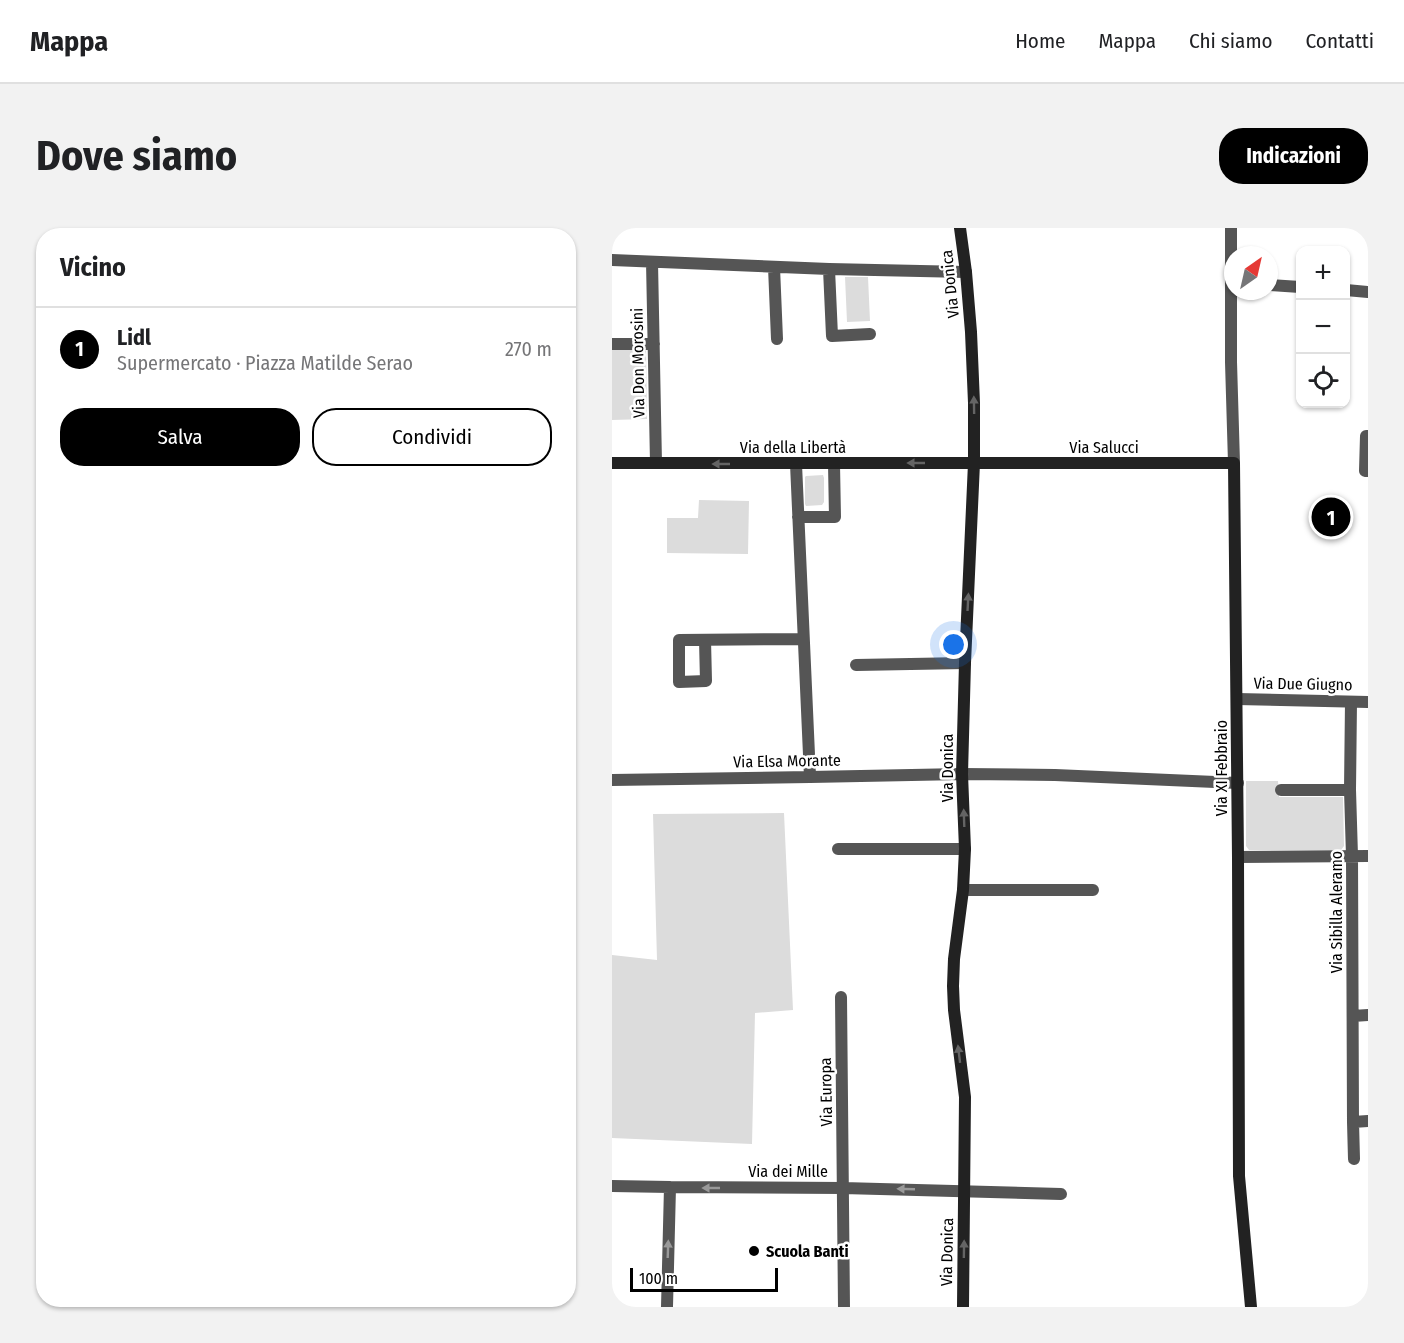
<!DOCTYPE html>
<html lang="it">
<meta charset="utf-8">
<style>
:root{--surface:#fff;--page:#f2f2f2;--text:#202124;--muted:#757577;--line:#e0e0e0;--accent:#000}
body{margin:0;font-family:"Fira Sans Condensed",sans-serif;background:var(--page);color:var(--text)}
.controls{position:absolute;right:18px;top:18px;display:grid;overflow:hidden;border-radius:12px;box-shadow:0 2px 4px #0004}
.controls button{width:54px;height:54px;display:grid;place-items:center;padding:0;border:0;border-bottom:2px solid var(--line);background:var(--surface);color:var(--text);font:30px sans-serif}
.compass{position:absolute;left:612px;top:18px;width:54px;height:54px;border-radius:50%;background:var(--surface);box-shadow:0 2px 4px #0004;rotate:34deg}
.scale{position:absolute;left:18px;bottom:15px;width:148px;box-sizing:border-box;padding-left:6px;border:3px solid #000;border-top:0;font-size:16px;line-height:21px;white-space:nowrap;color:#000;-webkit-text-stroke:4px #fff;paint-order:stroke}
.you{position:absolute;left:342px;top:417px;width:21px;height:21px;margin:-15px;border:4px solid #fff;border-radius:50%;background:#1a73e8;box-shadow:0 0 0 9px #1a73e833}
.badge{display:grid;place-items:center;width:39px;height:39px;border-radius:50%;background:var(--accent);color:#fff;font-size:20px;font-weight:700}
.pin{position:absolute;translate:-50% -50%;border:3px solid #fff;box-shadow:0 2px 6px #0006}
.list{margin:0;padding:0;list-style:none}
h2{display:flex;justify-content:space-between;align-items:center;height:78px;margin:0;padding:0 24px;font-size:26px}
h2 small{font-size:20px;font-weight:400;color:var(--muted)}
.list li{display:grid;grid-template-columns:39px 1fr auto;gap:18px;align-items:center;box-sizing:border-box;height:84px;padding:0 24px;border-top:2px solid var(--line)}
.list b{display:block;font-size:22px;white-space:nowrap}
.list p{margin:0;font-size:20px;white-space:nowrap;color:var(--muted)}
.list em{font-size:20px;font-style:normal;color:var(--muted)}
.actions{display:flex;gap:12px;padding:18px 24px}
.actions a{flex:1;padding:14px 0;border:2px solid var(--accent);border-radius:24px;text-align:center;font-size:21px;color:var(--accent)}
.actions .main{background:var(--accent);color:#fff}
.icon{flex:none;width:33px;height:33px;fill:none;stroke:currentColor;stroke-width:2;stroke-linecap:round;stroke-linejoin:round}
.map{position:relative;flex:none;width:756px;height:1079px;overflow:hidden;border-radius:24px}
header{display:flex;align-items:center;gap:36px;box-sizing:border-box;height:84px;padding:0 30px;background:var(--surface);border-bottom:2px solid var(--line)}
header strong{font-size:28px}
nav{display:flex;gap:33px;margin-inline-start:auto;font-size:21px}
.intro{display:flex;align-items:center;justify-content:space-between;box-sizing:border-box;height:144px;padding:0 36px}
h1{margin:0;font-size:42px}
.button{padding:15px 27px;border-radius:24px;background:var(--accent);color:#fff;font-size:21px;font-weight:700}
main{display:flex;gap:36px;padding:0 36px}
aside{flex:1;background:var(--surface);border-radius:24px;box-shadow:0 2px 4px #0004}
.map>svg:first-child{display:block}
.green{fill:#dcdcdc}
.lines{fill:none;stroke-linecap:round;stroke-linejoin:round}
.street{stroke:#555;stroke-width:12}
.secondary{stroke:#222;stroke-width:12}
.oneway{fill:#646464}
.oneway2{fill:#999}
.poi-dot{fill:#000;stroke:#fff;stroke-width:2}
.labels{text-anchor:middle;dominant-baseline:central;stroke-width:5;stroke-linejoin:round;paint-order:stroke}
.street-label{font-size:16px;fill:#000;stroke:#fff}
.poi-label{font-size:16px;font-weight:bold;fill:#000;stroke:#fff;text-anchor:start}
</style>
<header>
<strong>Mappa</strong>
<nav><a>Home</a><a>Mappa</a><a>Chi siamo</a><a>Contatti</a></nav>
</header>
<div class="intro"><h1>Dove siamo</h1><a class="button">Indicazioni</a></div>
<main>
<aside>
<h2>Vicino<small></small></h2>
<ul class="list">
<li><span class="badge">1</span><div><b>Lidl</b><p>Supermercato · Piazza Matilde Serao</p></div><em>270 m</em></li>
</ul>
<div class="actions"><a class="main">Salva</a><a>Condividi</a></div>
</aside>
<div class="map">
<svg width="756" height="1079" viewBox="0 0 756 1079">
<rect width="100%" height="100%" fill="#fff"/>
<path class="green" d="M 233,49 L 256,49 L 258,93 L 235,94 Z
M 0,119 L 34,119 L 35,191 L 0,192 Z
M 211,247 L 212,250 L 212,274 L 210,277 L 194,278 L 193,276 L 193,249 L 194,248 Z
M 87,272 L 137,273 L 136,326 L 55,325 L 55,290 L 86,290 Z
M 634,553 L 666,553 L 667,569 L 731,569 L 732,618 L 729,622 L 637,622 L 634,618 Z
M 172,585 L 181,782 L 143,785 L 140,916 L 0,910 L 0,727 L 45,732 L 41,586 Z"/>
<g class="lines">
<path class="street" d="M 619,0 L 619,134 L 622,235
M 0,32 L 217,41 L 354,44
M 40,34 L 44,235
M 162,39 L 165,111
M 217,41 L 220,108 L 258,106
M 657,57 L 688,59
M 734,62 L 756,64
M 0,116 L 42,116
M 756,208 L 754,208 L 753,243 L 756,243
M 184,236 L 198,549
M 186,289 L 223,289 L 222,236
M 93,412 L 94,453 L 67,454 L 67,412 L 191,411
M 244,437 L 353,435
M 625,471 L 756,474
M 739,474 L 738,562 L 740,628 L 741,894 L 756,893
M 0,552 L 198,549 L 350,546 L 443,547 L 626,555
M 669,562 L 738,562
M 226,621 L 353,621
M 626,629 L 756,628
M 351,662 L 481,662
M 229,769 L 232,1079
M 741,788 L 756,787
M 741,894 L 742,931
M 0,958 L 58,959 L 231,960 L 449,966
M 55,1079 L 58,959"/>
<path class="secondary" d="M 348,0 L 354,44 L 359,104 L 362,175 L 362,235 L 353,435 L 350,546 L 353,621 L 351,662 L 342,731 L 341,758 L 342,782 L 353,869 L 351,1079
M 0,235 L 622,235 L 626,629 L 627,948 L 639,1079"/>
</g>
<defs><path id="oneway-solid" d="M-6-.8H1V-3.2L6.5 0L1 3.2V.8H-6Z" transform="scale(1.5)"/></defs>
<g class="oneway">
<use href="#oneway-solid" transform="translate(362 177) rotate(-91)"/>
<use href="#oneway-solid" transform="translate(304 235) rotate(180)"/>
<use href="#oneway-solid" transform="translate(109 236) rotate(-180)"/>
<use href="#oneway-solid" transform="translate(356 374) rotate(-87)"/>
<use href="#oneway-solid" transform="translate(352 590) rotate(-92)"/>
<use href="#oneway-solid" transform="translate(347 826) rotate(-97)"/>
<use href="#oneway-solid" transform="translate(352 1021) rotate(-89)"/>
</g>
<g class="oneway2">
<use href="#oneway-solid" transform="translate(99 960) rotate(-180)"/>
<use href="#oneway-solid" transform="translate(294 961) rotate(-178)"/>
<use href="#oneway-solid" transform="translate(56 1021) rotate(-88)"/>
</g>
<circle class="poi-dot" cx="142" cy="1023" r="6"/>
<g class="labels">
<g class="street-label">
<text transform="translate(338 56) rotate(-96)">Via Donica</text>
<text transform="translate(26 135) rotate(-91)">Via Don Morosini</text>
<text x="181" y="219">Via della Libertà</text>
<text x="492" y="219">Via Salucci</text>
<text transform="translate(691 456) rotate(1)">Via Due Giugno</text>
<text transform="translate(175 533) rotate(-1)">Via Elsa Morante</text>
<text transform="translate(335 540) rotate(-90)">Via Donica</text>
<text transform="translate(609 540) rotate(-90)">Via XI Febbraio</text>
<text transform="translate(724 684) rotate(-90)">Via Sibilla Aleramo</text>
<text transform="translate(214 864) rotate(-91)">Via Europa</text>
<text x="176" y="943">Via dei Mille</text>
<text transform="translate(335 1024) rotate(-89)">Via Donica</text>
</g>
<g class="poi-label">
<text x="154" y="1023">Scuola Banti</text>
</g>
</g>
</svg>
<div class="controls">
<button>+</button>
<button>−</button>
<button><svg class="icon" aria-label="locate" viewBox="0 0 24 24"><circle cx="12" cy="12" r="6"/><path d="M12 2v4M12 18v4M2 12h4M18 12h4"/></svg></button>
</div>
<svg class="compass" viewBox="-18 -18 36 36"><path d="M0-13l5 13h-10z" fill="#e53935"/><path d="M0 13l5-13h-10z" fill="#757577"/></svg>
<div class="scale">100 m</div>
<div class="you"></div>
<div class="pin badge" style="left:719px;top:289px">1</div>
</div>
</main>
